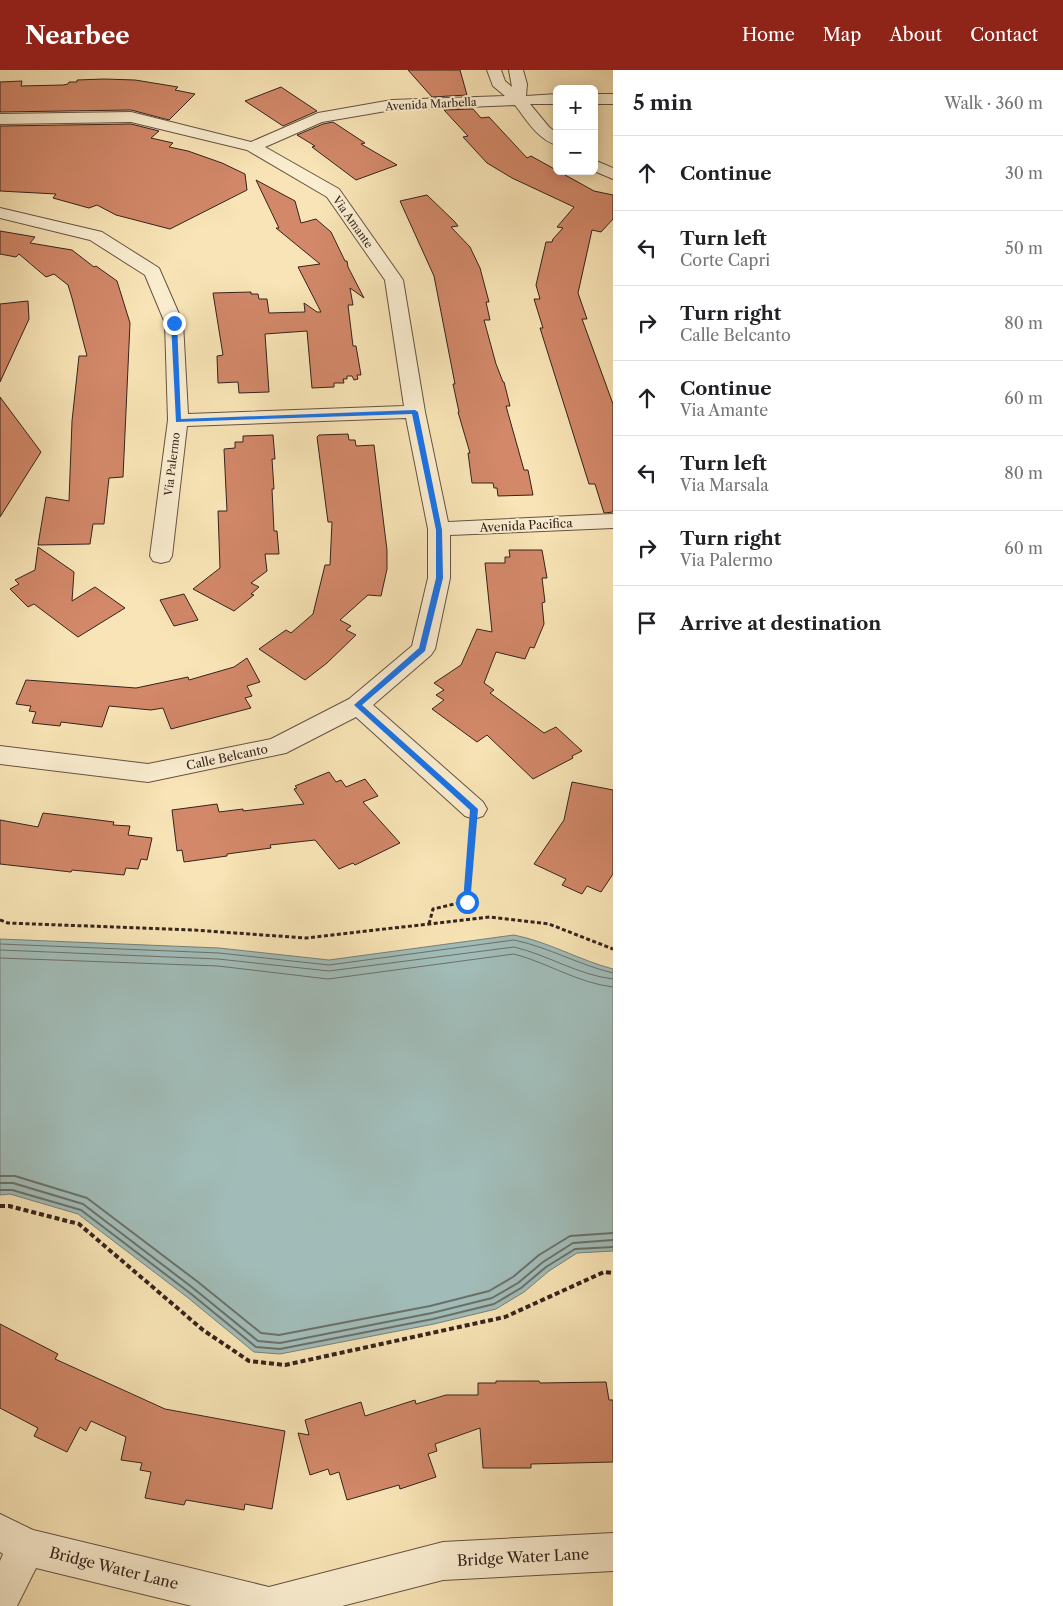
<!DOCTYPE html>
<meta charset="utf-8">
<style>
:root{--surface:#fff;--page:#f2f2f2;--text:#202124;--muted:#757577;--line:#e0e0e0;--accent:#8f2418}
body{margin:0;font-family:"Libre Caslon Text",serif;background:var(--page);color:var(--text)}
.controls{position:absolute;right:15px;top:15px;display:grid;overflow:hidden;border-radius:8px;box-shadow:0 2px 12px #0003}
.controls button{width:45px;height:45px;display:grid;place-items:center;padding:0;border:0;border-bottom:1px solid var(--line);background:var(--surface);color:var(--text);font:25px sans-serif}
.stop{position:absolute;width:15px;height:15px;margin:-11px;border:4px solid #1a73e8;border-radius:50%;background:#fff}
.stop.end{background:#1a73e8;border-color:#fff;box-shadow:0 1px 5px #0008}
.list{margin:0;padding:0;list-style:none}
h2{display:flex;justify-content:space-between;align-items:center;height:65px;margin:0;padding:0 20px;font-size:21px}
h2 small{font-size:16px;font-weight:400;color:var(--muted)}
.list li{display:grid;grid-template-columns:32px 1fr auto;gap:15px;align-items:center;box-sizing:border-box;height:75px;padding:0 20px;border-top:1px solid var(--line)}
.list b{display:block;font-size:19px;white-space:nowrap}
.list p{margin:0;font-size:16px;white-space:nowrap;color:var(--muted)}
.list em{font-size:16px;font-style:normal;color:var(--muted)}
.icon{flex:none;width:28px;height:28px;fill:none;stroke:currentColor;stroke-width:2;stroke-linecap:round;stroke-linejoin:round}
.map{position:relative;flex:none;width:613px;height:1536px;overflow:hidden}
header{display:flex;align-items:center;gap:30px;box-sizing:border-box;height:70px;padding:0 25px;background:var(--accent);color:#fff}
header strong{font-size:24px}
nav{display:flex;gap:28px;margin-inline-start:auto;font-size:18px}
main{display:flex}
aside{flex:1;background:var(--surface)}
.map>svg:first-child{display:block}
.water{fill:#a1bcb8;stroke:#767f7a}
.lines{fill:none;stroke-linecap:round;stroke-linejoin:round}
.shore-far1{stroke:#6b706a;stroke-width:1}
.shore{stroke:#6b706a;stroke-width:2}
.building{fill:#d28869;stroke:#35231c}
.street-casing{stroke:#665342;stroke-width:2}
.path-far1{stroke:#35231c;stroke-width:3;stroke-dasharray:4 2.5;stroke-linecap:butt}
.path{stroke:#35231c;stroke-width:4;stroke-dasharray:5 3;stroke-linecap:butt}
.street{fill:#faedd0;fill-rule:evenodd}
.route{fill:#1a73e8}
.labels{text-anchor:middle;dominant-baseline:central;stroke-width:4;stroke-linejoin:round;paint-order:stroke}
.far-street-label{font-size:11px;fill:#35231c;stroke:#faedd0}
.street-label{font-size:12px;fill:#35231c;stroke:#faedd0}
.near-street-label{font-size:15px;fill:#35231c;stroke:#faedd0}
</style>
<header>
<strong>Nearbee</strong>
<nav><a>Home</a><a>Map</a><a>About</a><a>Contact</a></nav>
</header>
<main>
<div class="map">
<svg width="613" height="1536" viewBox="0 0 613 1536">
<rect width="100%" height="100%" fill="#f8e4b6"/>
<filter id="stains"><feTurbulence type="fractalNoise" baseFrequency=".004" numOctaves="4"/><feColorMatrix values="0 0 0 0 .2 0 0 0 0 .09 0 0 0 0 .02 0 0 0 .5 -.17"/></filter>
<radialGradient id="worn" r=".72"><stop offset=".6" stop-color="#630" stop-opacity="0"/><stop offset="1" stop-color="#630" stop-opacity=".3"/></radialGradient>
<path class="water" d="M 514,865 C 549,872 579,890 613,899 L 613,1181 L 577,1183 L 549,1201 L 524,1222 L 496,1239 L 434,1254 L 280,1284 L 254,1282 L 187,1227 L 78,1144 L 10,1124 L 0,1125 L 0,869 L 219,878 L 329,890 Z"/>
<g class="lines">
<path class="shore-far1" d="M 0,874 L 219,883 L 329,895 L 514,870 C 548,877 579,895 613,903
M 0,880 L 218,889 L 329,901 L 514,877 C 548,885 578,905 613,909
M 0,888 L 218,896 L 328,909 L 514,884 C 548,893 578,913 613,917"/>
<path class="shore" d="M 0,1106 L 15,1106 L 87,1128 L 198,1212 L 261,1263 L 279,1265 L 430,1236 L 489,1221 L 513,1207 L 539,1185 L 570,1166 L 613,1163
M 0,1113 L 13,1113 L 83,1134 L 193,1218 L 258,1271 L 280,1273 L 432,1243 L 492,1228 L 518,1213 L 543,1192 L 573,1173 L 613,1170
M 0,1120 L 12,1120 L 81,1140 L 190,1223 L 256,1277 L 280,1279 L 433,1249 L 494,1234 L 521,1218 L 546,1197 L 575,1179 L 613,1177"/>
</g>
<path class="building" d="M 408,0 L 460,0 L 467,25 L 432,27 Z
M 104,9 L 135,10 L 178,17 L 175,20 L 195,24 L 169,50 L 131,40 L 0,42 L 0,12 L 22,11 L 21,16 L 63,15 L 68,14 L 69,12 L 77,12 L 77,10 Z
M 281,17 L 317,41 L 283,56 L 245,31 Z
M 473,39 L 481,48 L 489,47 L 527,88 L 531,86 L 594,121 L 613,125 L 613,149 L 601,162 L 592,160 L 578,223 L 587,249 L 582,249 L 613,334 L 613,442 L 604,443 L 595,414 L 589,414 L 540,258 L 543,258 L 534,229 L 540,229 L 536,215 L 546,172 L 552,172 L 553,169 L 563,158 L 557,157 L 574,137 L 512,108 L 487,93 L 463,67 L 468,66 L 444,40 Z
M 333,52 L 365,73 L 361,74 L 397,95 L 356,110 L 312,77 L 315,76 L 297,65 L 323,54 Z
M 131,54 L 159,61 L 151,68 L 173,73 L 169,77 L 188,81 L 222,93 L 245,104 L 247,120 L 170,159 L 116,145 L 97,135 L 89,138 L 53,128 L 56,124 L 0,121 L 0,56 Z
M 256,110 L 295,131 L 301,153 L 316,149 L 331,162 L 345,191 L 347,191 L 348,197 L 364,228 L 350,218 L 353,235 L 348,235 L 353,276 L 356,276 L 361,305 L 357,305 L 358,309 L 354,310 L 352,306 L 347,306 L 347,309 L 343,309 L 344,313 L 334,313 L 334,317 L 312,318 L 307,261 L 265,264 L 269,322 L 239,323 L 238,312 L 218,313 L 217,286 L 223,285 L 213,223 L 251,222 L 251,224 L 258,224 L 259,229 L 267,229 L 269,243 L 305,242 L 304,233 L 317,242 L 321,242 L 298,197 L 320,194 L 276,158 L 279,158 Z
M 427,125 L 455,152 L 458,156 L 451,157 L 470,177 L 480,198 L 489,232 L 486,232 L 490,250 L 484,250 L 496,294 L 503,312 L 504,312 L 510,336 L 506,336 L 524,400 L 528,400 L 533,425 L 498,426 L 497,418 L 494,418 L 493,413 L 472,413 L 468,383 L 470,383 L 458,342 L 459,342 L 453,314 L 455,314 L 434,206 L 400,131 Z
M 0,161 L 35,167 L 30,173 L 72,180 L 94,197 L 96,196 L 117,211 L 130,253 L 123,407 L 109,408 L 104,454 L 93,454 L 90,474 L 38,475 L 46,427 L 69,431 L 72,351 L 79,286 L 87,286 L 72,228 L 68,215 L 54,204 L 46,207 L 19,184 L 16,187 L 0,184 Z
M 28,231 L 29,249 L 0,312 L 0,234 Z
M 0,327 L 41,382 L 0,447 Z
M 348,364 L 349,370 L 355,370 L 356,376 L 374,375 L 387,480 L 387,499 L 381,526 L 368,525 L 340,550 L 351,556 L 346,560 L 356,565 L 327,593 L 305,610 L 259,579 L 286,560 L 291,563 L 313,544 L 325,495 L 330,495 L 332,452 L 328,452 L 317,367 L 319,365 Z
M 273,365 L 275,389 L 272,389 L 274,419 L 272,419 L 274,461 L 277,461 L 279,484 L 265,484 L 267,501 L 251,513 L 259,517 L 251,524 L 254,525 L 234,541 L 193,519 L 220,498 L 218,441 L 227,441 L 224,379 L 235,378 L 235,372 L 243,372 L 243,366 Z
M 38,477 L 74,502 L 72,531 L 95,517 L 125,538 L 78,567 L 34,534 L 28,537 L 10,519 L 19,514 L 15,510 L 35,500 Z
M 509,480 L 542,480 L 547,508 L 542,508 L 545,532 L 542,533 L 544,554 L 534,578 L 530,577 L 525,589 L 496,582 L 484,613 L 494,620 L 490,623 L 544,663 L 556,657 L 582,681 L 572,686 L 573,688 L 533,709 L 487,665 L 477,672 L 432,639 L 444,630 L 436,625 L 444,620 L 434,613 L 461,595 L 477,559 L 492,562 L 485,493 L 505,493 L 505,487 L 510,487 Z
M 184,524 L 198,550 L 174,556 L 160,530 Z
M 247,588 L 260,612 L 247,616 L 252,626 L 245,628 L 251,638 L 171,659 L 163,638 L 151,640 L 109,636 L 102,657 L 61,652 L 60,656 L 32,653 L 36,642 L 29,641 L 31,636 L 16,634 L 26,610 L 136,618 L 188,607 L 189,610 L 234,597 Z
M 329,702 L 336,712 L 341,710 L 346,717 L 365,709 L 378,726 L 363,732 L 400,773 L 355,795 L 353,793 L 339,799 L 315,770 L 270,775 L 271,778 L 227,784 L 227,786 L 184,792 L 182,780 L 177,781 L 172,740 L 217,734 L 219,742 L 243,739 L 243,741 L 304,734 L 294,719 L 297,718 L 295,716 Z
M 572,712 L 613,720 L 613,804 L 601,822 L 587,816 L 582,824 L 562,815 L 566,809 L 534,794 L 564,750 Z
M 43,743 L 114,752 L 113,755 L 130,756 L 128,765 L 152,768 L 147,790 L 141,789 L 138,799 L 126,798 L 124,805 L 72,800 L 71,802 L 0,794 L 0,750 L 38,757 Z
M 0,1254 L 58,1284 L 55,1289 L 165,1339 L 285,1361 L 272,1439 L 245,1434 L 244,1440 L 186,1430 L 184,1435 L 145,1428 L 151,1402 L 140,1400 L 142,1393 L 121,1390 L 126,1367 L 91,1351 L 86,1361 L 80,1357 L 67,1382 L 34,1366 L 38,1358 L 0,1338 Z
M 496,1311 L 539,1311 L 540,1313 L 606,1312 L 609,1330 L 613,1330 L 613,1392 L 531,1394 L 531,1398 L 483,1398 L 480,1358 L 435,1374 L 437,1381 L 428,1384 L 436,1407 L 400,1419 L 399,1415 L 347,1430 L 339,1402 L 330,1405 L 328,1399 L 310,1405 L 298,1363 L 309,1365 L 305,1350 L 361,1332 L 365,1346 L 415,1330 L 416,1334 L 446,1325 L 478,1325 L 478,1313 L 496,1313 Z"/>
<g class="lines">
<defs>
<path id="street" d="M 487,0 L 501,0 L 505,11 L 512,17 L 509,0 L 523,0 L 527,14 L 526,26 L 557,24 L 557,34 L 530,34 L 549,57 L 557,63 L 557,75 C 538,70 526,49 515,35 L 392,40 L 322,52 L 265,77 L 339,119 L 403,210 L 425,342 L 448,452 L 613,444 L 613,458 L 450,465 L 450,508 L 435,579 L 431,585 L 373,635 L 483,732 L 487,739 L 483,746 L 474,749 L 465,746 L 356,647 L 286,683 L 148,712 L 0,694 L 0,676 L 148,694 L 271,669 L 349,629 L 412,576 L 428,508 L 428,459 L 406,348 L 187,356 L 172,486 L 169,491 L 161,493 L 153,491 L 150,486 L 168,350 L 165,253 L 145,205 L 90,170 L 0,148 L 0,138 L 102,162 L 159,198 L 183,253 L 188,344 L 404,336 L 385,210 L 327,127 L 247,80 L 131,52 L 0,54 L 0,44 L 131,42 L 251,72 L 318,43 L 392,30 L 505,26 L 493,16 Z
M 594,24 L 613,24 L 613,34 L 594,34 Z
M 594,90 L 613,98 L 613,109 L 594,101 Z
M 0,1444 L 33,1460 L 269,1517 L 443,1472 L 613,1463 L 613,1501 L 443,1510 L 342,1536 L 192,1536 L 36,1498 L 17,1536 L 0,1536 L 0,1491 L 3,1484 L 0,1482 Z"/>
</defs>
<use href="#street" class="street-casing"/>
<path class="path-far1" d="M 0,850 L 8,853 L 193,860 L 306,868 L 490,847 L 549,854 L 613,879
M 429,854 L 433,839 L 467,831 L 472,760"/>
<path class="path" d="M 0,1136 L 9,1136 L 79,1154 L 203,1260 L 249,1291 L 285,1295 L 505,1247 L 604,1202 L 613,1203"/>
<use href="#street" class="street"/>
</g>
<path class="route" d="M 174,252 L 177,253 L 181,349 L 415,340 L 418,342 L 442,460 L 443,508 L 425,581 L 362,635 L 478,739 L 470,834 L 464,834 L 463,832 L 470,740 L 354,635 L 419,578 L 436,508 L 436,460 L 412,344 L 176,352 L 171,253 Z"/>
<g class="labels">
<g class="far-street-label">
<text transform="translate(431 34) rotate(-3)">Avenida Marbella</text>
<text transform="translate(353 152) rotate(55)">Via Amante</text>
<text transform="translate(172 394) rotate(-83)">Via Palermo</text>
</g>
<g class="street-label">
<text transform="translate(526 455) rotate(-3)">Avenida Pacifica</text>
<text transform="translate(227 687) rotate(-12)">Calle Belcanto</text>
</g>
<g class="near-street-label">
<text transform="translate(523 1487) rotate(-3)">Bridge Water Lane</text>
<text transform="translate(114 1498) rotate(14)">Bridge Water Lane</text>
</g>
</g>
<rect width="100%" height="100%" filter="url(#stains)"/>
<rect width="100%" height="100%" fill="url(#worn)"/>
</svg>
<div class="controls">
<button>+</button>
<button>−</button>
</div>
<div class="stop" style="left:467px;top:832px"></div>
<div class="stop end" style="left:174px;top:253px"></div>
</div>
<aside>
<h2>5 min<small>Walk · 360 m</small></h2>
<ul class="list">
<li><svg class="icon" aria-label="ahead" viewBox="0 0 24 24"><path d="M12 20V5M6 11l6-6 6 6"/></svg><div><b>Continue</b></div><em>30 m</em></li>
<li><svg class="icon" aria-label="left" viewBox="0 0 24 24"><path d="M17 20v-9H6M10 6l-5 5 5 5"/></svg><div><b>Turn left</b><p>Corte Capri</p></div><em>50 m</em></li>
<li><svg class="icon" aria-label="right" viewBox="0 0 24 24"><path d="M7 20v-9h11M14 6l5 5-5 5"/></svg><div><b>Turn right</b><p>Calle Belcanto</p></div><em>80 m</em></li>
<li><svg class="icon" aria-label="ahead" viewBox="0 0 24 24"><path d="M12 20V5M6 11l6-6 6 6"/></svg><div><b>Continue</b><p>Via Amante</p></div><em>60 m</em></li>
<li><svg class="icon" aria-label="left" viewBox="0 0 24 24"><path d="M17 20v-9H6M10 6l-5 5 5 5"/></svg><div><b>Turn left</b><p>Via Marsala</p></div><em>80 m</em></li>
<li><svg class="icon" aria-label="right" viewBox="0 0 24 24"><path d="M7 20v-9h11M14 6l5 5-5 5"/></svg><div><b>Turn right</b><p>Via Palermo</p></div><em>60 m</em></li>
<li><svg class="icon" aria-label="arrive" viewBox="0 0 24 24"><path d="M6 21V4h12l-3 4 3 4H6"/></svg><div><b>Arrive at destination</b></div></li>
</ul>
</aside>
</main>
